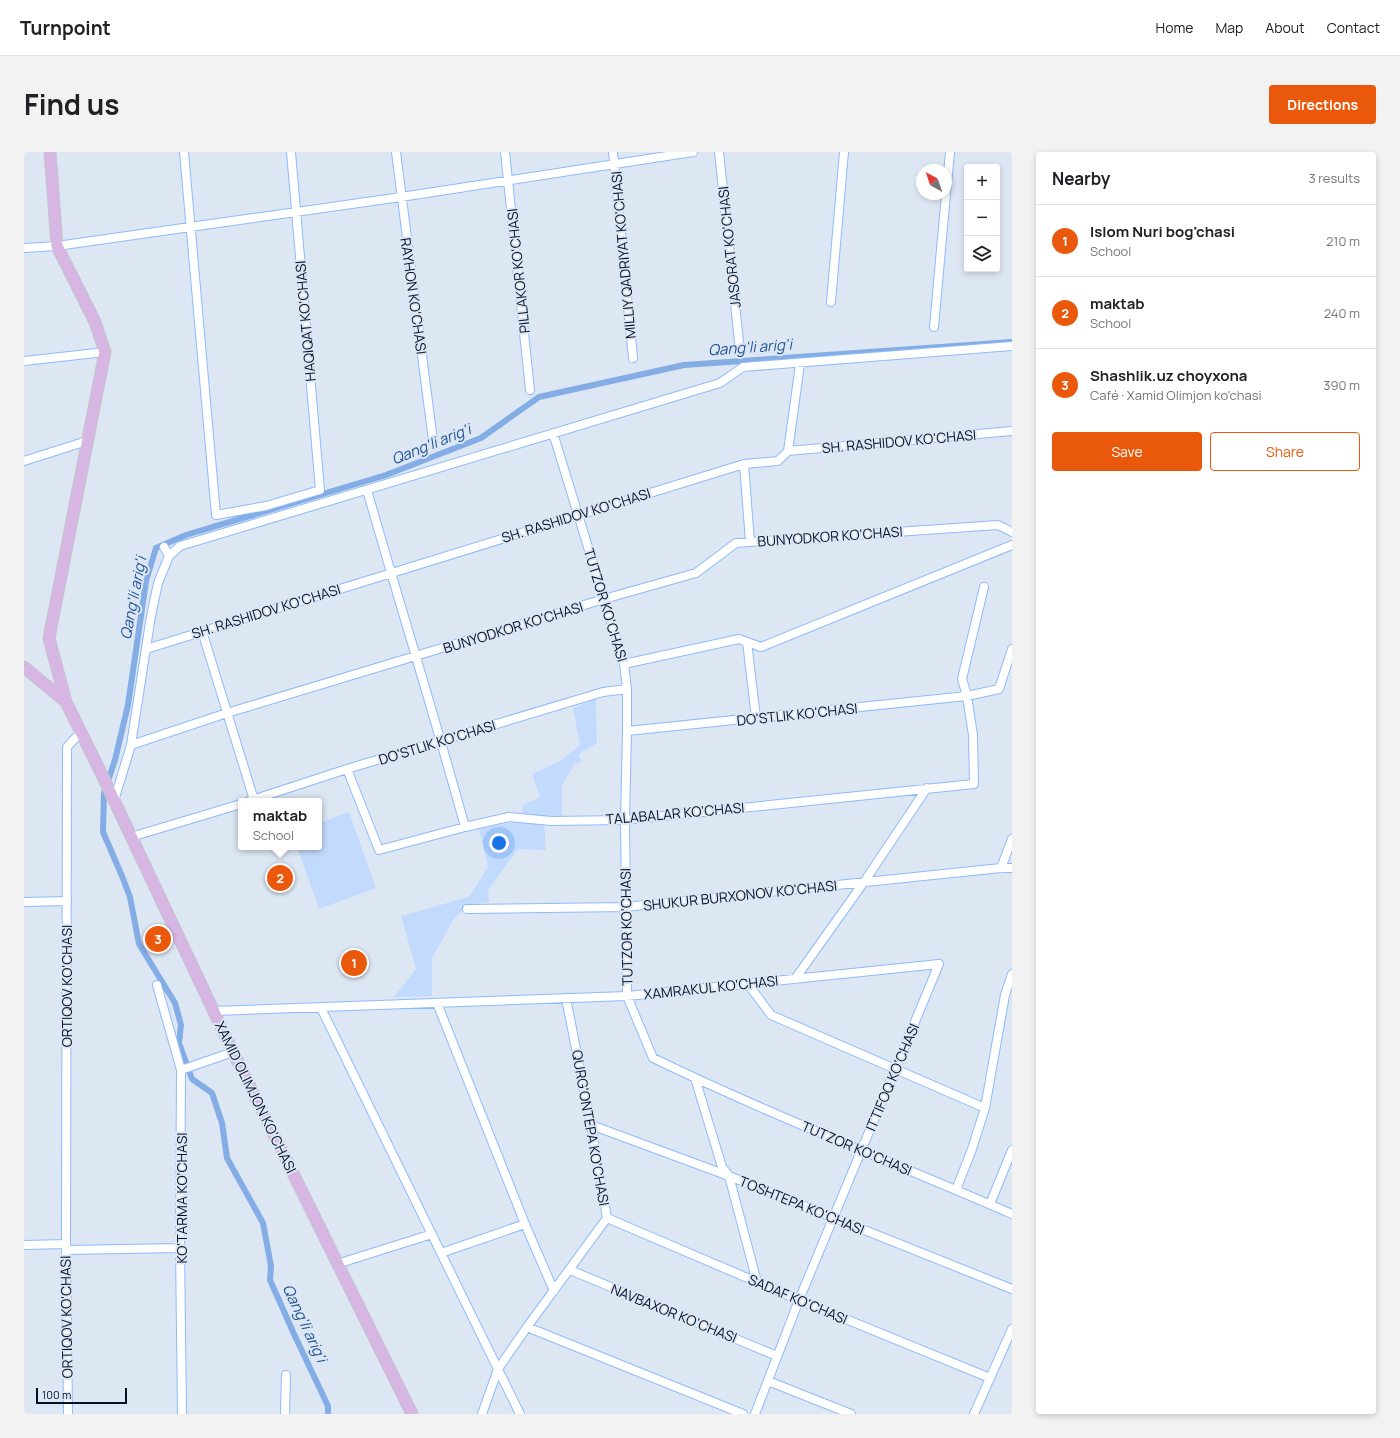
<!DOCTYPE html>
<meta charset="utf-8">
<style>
:root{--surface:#fff;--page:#f2f2f2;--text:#202124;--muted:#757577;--line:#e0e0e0;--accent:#ea580c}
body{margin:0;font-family:Manrope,sans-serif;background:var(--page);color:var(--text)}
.controls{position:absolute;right:12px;top:12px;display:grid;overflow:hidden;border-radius:4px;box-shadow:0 2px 6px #0003}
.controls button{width:36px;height:36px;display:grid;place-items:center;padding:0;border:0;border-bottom:1px solid var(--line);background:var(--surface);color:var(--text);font:20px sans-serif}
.compass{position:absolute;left:892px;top:12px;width:36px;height:36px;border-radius:50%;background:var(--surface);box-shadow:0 2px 6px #0003;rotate:320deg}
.scale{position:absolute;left:12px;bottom:10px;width:91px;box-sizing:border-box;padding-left:4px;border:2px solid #031229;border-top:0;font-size:11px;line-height:14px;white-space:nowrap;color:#031229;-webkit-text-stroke:3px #dde7f4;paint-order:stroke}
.you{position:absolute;left:475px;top:691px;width:14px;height:14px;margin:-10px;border:3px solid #fff;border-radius:50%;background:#1a73e8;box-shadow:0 0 0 6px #1a73e833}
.badge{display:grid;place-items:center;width:26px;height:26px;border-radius:50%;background:var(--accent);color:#fff;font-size:13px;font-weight:700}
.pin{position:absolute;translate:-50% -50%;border:2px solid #fff;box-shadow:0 1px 4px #0006}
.popup{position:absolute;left:214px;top:646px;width:84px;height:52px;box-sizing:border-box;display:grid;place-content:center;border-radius:4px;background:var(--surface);filter:drop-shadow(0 1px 3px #0005);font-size:13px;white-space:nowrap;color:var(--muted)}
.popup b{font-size:15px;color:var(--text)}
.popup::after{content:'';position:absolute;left:50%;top:100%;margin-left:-8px;border:8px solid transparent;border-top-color:var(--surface)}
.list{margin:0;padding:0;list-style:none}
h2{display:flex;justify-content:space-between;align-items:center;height:52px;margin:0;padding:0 16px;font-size:17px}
h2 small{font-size:13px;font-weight:400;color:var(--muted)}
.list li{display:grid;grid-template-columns:26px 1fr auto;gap:12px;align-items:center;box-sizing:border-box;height:72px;padding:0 16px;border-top:1px solid var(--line)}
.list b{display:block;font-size:15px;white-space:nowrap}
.list p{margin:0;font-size:13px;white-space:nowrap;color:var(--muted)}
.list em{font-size:13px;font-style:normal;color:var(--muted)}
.actions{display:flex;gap:8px;padding:12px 16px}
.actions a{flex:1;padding:9px 0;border:1px solid var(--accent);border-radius:4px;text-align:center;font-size:14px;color:var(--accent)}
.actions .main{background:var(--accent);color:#fff}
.icon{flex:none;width:22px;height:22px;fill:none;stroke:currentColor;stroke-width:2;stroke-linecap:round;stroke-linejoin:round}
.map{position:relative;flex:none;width:988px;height:1262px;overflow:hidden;border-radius:4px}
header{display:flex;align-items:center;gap:24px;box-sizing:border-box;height:56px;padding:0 20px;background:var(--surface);border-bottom:1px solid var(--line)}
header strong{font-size:19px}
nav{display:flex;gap:22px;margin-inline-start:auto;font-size:14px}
.intro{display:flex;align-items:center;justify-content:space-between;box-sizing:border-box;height:96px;padding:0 24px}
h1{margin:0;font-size:28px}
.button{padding:10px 18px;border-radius:4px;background:var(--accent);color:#fff;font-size:14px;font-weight:700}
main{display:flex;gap:24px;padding:0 24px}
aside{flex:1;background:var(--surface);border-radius:4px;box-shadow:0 2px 6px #0003}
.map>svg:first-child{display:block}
.green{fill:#c1dafd}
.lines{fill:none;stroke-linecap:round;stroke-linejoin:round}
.canal{stroke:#84ace5;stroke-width:6}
.minor-casing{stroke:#8dbbfa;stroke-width:10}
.major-casing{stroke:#c3c6cc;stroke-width:13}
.minor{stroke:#fff;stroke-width:8}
.major{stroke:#d7b6e3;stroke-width:11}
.labels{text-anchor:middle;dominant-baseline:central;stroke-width:4;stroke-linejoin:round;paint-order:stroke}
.street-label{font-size:14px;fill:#031229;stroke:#dde7f4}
.water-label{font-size:15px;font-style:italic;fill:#1e5195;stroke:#dde7f4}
</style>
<header>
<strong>Turnpoint</strong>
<nav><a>Home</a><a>Map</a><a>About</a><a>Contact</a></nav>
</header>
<div class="intro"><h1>Find us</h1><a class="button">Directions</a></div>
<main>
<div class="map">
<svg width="988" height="1262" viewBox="0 0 988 1262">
<rect width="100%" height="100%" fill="#dde7f4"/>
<path class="green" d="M 572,547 L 573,591 L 555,602 L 557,610 L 550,613 L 538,633 L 538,665 L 528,666 L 499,662 L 499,653 L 516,645 L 508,622 L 536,609 L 556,593 L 549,556 Z
M 325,660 L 352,736 L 295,757 L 273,695 L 295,695 L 295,671 Z
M 504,669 L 520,671 L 522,698 L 494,697 L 464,738 L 465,750 L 444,753 L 430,767 L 408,806 L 408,844 L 370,845 L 392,817 L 377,764 L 445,745 L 464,715 L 455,677 L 485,671 Z"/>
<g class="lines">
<path class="canal" d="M 304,1262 L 304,1254 L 270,1182 L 246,1128 L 247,1114 L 239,1071 L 203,1006 L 198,971 L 188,941 L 168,927 L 155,891 L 157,873 L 151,851 L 115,792 L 106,745 L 98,724 L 79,680 L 80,641 L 91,608 L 104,553 L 122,429 L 132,396 L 162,383 L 362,323 L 457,286 L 515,245 L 660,213 L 988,190"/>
<defs>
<path id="minor" d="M 160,0 L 192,363 L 242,354 L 296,338 L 267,0
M 372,0 L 409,289
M 481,0 L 506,238
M 589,0 L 609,206
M 695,0 L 715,190
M 922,42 L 926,0
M 0,96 L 33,94 L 377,45 L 669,0
M 807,150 L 820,0
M 910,175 L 922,42
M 0,209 L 81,200
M 529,281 L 600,512 L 603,537 L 603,579 L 601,668 L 603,844 L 629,906 C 747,963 868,1010 988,1062
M 764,299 L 776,212
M 0,309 L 63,289
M 720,312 L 726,390
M 343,338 C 375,450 410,562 441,675
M 145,404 L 156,394 L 696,231 L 719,215 L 988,194
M 178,479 L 230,648
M 723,490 L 732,566
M 122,497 L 720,312 L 754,309 L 764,299 L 988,279
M 600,512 L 715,487 L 737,495 L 988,393
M 603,579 L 943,544 L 975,537 L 988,497
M 107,593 L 203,561 L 580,447 L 672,421 L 712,391 L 974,373 L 988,380
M 323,617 L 355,698 L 441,675 L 485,665 L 527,669 L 601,668 L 950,632 L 949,583 L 943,544 L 938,527 L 960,435
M 90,649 L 107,593 L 127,464 L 134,431 L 145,404 L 140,395
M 225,649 L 323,617 L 579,540 L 603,537
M 107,685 L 217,652
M 977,716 L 988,687
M 0,750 L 43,749
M 443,757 L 601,755 L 977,716 L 988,716
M 771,827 L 840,730 L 903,636
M 724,832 L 747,863 L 961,956
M 133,833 L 157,918 L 156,1096 L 158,1262
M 413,851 L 501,1072 L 417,1101 L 496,1262
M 297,856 L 417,1101
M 190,859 L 603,844 L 915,812 L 775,1148 L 731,1262
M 157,918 L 209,900
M 671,926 L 698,1015 L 705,1024 L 733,1130
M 567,973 L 705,1024 L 988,1137
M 932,1038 L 948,997 L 961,956 L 981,843 L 988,822
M 966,1052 L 988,998
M 583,1066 L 775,1148 L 966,1226
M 501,1072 L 530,1139
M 0,1093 L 42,1092
M 42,1098 L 156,1096
M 313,1112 L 408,1082
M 546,1118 L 753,1204
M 503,1175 L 583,1066 L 567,973 L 542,846
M 744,1229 L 827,1262
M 44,1262 L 42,1092 L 43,595 L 57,580
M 261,1262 L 262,1223
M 458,1262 L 474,1217 L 503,1175 L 719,1262
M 950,1262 L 988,1177"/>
<path id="major" d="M 26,0 L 33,94 L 71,170 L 81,200 L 25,486 L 42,550
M 0,515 L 42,550 L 80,627 L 209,900 L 388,1262"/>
</defs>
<use href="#minor" class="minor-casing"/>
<use href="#major" class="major-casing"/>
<use href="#minor" class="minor"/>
<use href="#major" class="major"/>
</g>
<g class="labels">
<g class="street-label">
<text transform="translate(705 95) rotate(-96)">JASORAT KO'CHASI</text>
<text transform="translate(599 103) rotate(-95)">MILLIY QADRIYAT KO'CHASI</text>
<text transform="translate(494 119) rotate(-96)">PILLAKOR KO'CHASI</text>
<text transform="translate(390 144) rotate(82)">RAYHON KO'CHASI</text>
<text transform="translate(281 169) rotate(-95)">HAQIQAT KO'CHASI</text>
<text transform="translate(875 289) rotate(-5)">SH. RASHIDOV KO'CHASI</text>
<text transform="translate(552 363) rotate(-17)">SH. RASHIDOV KO'CHASI</text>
<text transform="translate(806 384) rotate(-4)">BUNYODKOR KO'CHASI</text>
<text transform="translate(582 453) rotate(73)">TUTZOR KO'CHASI</text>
<text transform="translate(242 459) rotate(-17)">SH. RASHIDOV KO'CHASI</text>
<text transform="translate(489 475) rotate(-17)">BUNYODKOR KO'CHASI</text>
<text transform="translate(773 562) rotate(-6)">DO'STLIK KO'CHASI</text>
<text transform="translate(413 590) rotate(-17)">DO'STLIK KO'CHASI</text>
<text transform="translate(651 661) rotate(-5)">TALABALAR KO'CHASI</text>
<text transform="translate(716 743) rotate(-6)">SHUKUR BURXONOV KO'CHASI</text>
<text transform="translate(602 775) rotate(-91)">TUTZOR KO'CHASI</text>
<text transform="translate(42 834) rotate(-90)">ORTIQOV KO'CHASI</text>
<text transform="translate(687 835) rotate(-6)">XAMRAKUL KO'CHASI</text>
<text transform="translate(868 925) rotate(-67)">ITTIFOQ KO'CHASI</text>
<text transform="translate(232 945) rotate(64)">XAMID OLIMJON KO'CHASI</text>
<text transform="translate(567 976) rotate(80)">QURG'ONTEPA KO'CHASI</text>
<text transform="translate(833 996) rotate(23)">TUTZOR KO'CHASI</text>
<text transform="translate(157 1046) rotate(-90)">KO'TARMA KO'CHASI</text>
<text transform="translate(778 1053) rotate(22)">TOSHTEPA KO'CHASI</text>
<text transform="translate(774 1147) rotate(23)">SADAF KO'CHASI</text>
<text transform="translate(650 1161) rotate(22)">NAVBAXOR KO'CHASI</text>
<text transform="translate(42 1165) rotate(-91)">ORTIQOV KO'CHASI</text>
</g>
<g class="water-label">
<text transform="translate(726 195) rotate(-4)">Qang'li arig'i</text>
<text transform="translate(407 292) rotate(-22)">Qang'li arig'i</text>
<text transform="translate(109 446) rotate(-79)">Qang'li arig'i</text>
<text transform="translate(281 1171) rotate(65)">Qang'li arig'i</text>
</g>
</g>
</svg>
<div class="controls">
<button>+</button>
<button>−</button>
<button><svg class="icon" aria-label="layers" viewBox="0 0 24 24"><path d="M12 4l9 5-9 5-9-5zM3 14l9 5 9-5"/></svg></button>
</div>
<svg class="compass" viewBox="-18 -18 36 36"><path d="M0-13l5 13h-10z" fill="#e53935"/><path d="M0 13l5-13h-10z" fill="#757577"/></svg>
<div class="scale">100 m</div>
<div class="you"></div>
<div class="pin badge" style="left:330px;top:811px">1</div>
<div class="pin badge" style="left:256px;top:726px">2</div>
<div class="popup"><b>maktab</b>School</div>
<div class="pin badge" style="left:134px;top:787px">3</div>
</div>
<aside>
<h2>Nearby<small>3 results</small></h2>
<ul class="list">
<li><span class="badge">1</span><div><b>Islom Nuri bog'chasi</b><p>School</p></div><em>210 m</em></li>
<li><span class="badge">2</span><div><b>maktab</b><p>School</p></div><em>240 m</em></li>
<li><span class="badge">3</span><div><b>Shashlik.uz choyxona</b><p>Café · Xamid Olimjon ko'chasi</p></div><em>390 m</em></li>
</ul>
<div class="actions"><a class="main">Save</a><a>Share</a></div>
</aside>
</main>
